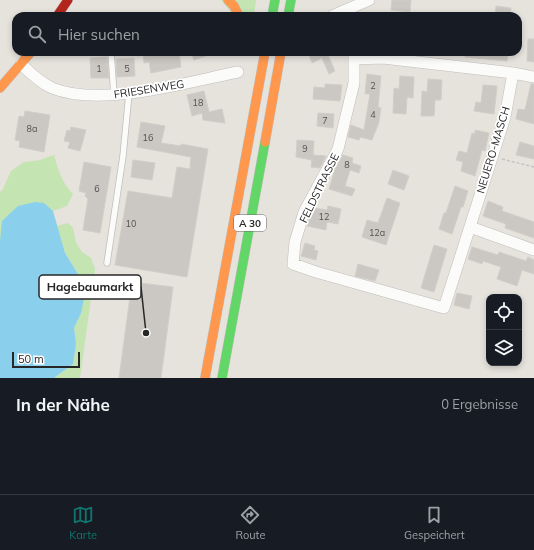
<!DOCTYPE html>
<html lang="de">
<meta charset="utf-8">
<style>
:root{--surface:#171b24;--page:#242831;--text:#f1f3f6;--muted:#9ea1a6;--line:#363941;--accent:#0f766e}
body{margin:0;font-family:Mulish,sans-serif;background:var(--page);color:var(--text)}
.controls{position:absolute;right:12px;bottom:12px;display:grid;overflow:hidden;border-radius:8px;box-shadow:0 2px 6px #0003}
.controls button{width:36px;height:36px;display:grid;place-items:center;padding:0;border:0;border-bottom:1px solid var(--line);background:var(--surface);color:var(--text);font:20px sans-serif}
.scale{position:absolute;left:12px;bottom:10px;width:68px;box-sizing:border-box;padding-left:4px;border:2px solid #272727;border-top:0;font-size:11px;line-height:14px;white-space:nowrap;color:#272727;-webkit-text-stroke:3px #fff;paint-order:stroke}
.list{margin:0;padding:0;list-style:none}
h2{display:flex;justify-content:space-between;align-items:center;height:52px;margin:0;padding:0 16px;font-size:17px}
h2 small{font-size:13px;font-weight:400;color:var(--muted)}
.icon{flex:none;width:22px;height:22px;fill:none;stroke:currentColor;stroke-width:2;stroke-linecap:round;stroke-linejoin:round}
.map{position:relative;flex:none;width:534px;height:378px;overflow:hidden}
.search{position:absolute;background:var(--surface);box-shadow:0 2px 6px #0003;left:12px;right:12px;top:12px;height:44px;display:flex;align-items:center;gap:10px;box-sizing:border-box;padding:0 14px;border-radius:12px;color:var(--muted);font-size:15px}
.sheet{height:116px;background:var(--surface)}
nav{display:flex;justify-content:space-around;align-items:center;box-sizing:border-box;height:56px;border-top:1px solid var(--line);background:var(--surface);font-size:11px;color:var(--muted)}
nav a{display:grid;justify-items:center;gap:2px}
nav .on{color:var(--accent)}
.map>svg:first-child{display:block}
.green{fill:#c4e4b2}
.water{fill:#8ad0ed}
.building{fill:#cbc8c3;stroke:#d1cec8}
.lines{fill:none;stroke-linecap:round;stroke-linejoin:round}
.lane-casing{stroke:#bfbebe;stroke-width:7}
.street-casing{stroke:#bfbebe;stroke-width:12}
.fast-casing{stroke:#bfbebe;stroke-width:10}
.slow-casing{stroke:#bfbebe;stroke-width:10}
.jam-casing{stroke:#bfbebe;stroke-width:10}
.path{stroke:#c4c3c2;stroke-width:1.5;stroke-dasharray:3 2;stroke-linecap:butt}
.lane{stroke:#fbfbfa;stroke-width:5.5}
.street{stroke:#fbfbfa;stroke-width:11}
.fast{stroke:#63d668;stroke-width:9}
.slow{stroke:#ff974d;stroke-width:9}
.jam{stroke:#b3261e;stroke-width:9}
.labels{text-anchor:middle;dominant-baseline:central;stroke-width:3.5;stroke-linejoin:round;paint-order:stroke}
.number-label{font-size:9px;fill:#525150}
.shield{fill:#fff;stroke:#686868;stroke-width:1}
.shield-label{font-size:10px;font-weight:bold;fill:#272727}
.street-label{font-size:11px;fill:#272727;stroke:#fff}
.leader{fill:none;stroke:#272727;stroke-width:1.5}
.callout-dot{fill:#272727;stroke:#fff;stroke-width:1.5}
.callout{fill:#fff;stroke:#272727;stroke-width:1.5}
.callout-label{font-size:12px;text-anchor:middle;font-weight:bold;fill:#272727}
</style>
<div class="map">
<svg width="534" height="378" viewBox="0 0 534 378">
<rect width="100%" height="100%" fill="#e6e2dc"/>
<path class="green" d="M 221,0 L 256,0 L 254,16 L 234,16 Z
M 54,155 C 58,170 62,183 73,194 L 67,206 L 53,211 L 44,203 L 0,241 L 0,192 L 3,189 L 11,171 L 24,162 L 40,160 Z
M 68,223 L 73,228 L 76,243 L 82,252 L 91,258 L 95,269 L 80,378 L 54,378 L 73,364 L 76,344 L 74,328 L 81,313 L 81,279 L 65,253 L 57,226 Z"/>
<path class="water" d="M 35,202 L 44,203 L 53,211 L 65,253 L 81,279 L 85,294 L 81,313 L 74,328 L 76,344 L 73,364 L 54,378 L 0,378 L 0,241 L 2,221 L 18,206 Z"/>
<path class="building" d="M 392,0 L 411,0 L 410,12 L 391,10 Z
M 496,6 L 511,8 L 510,16 L 495,16 Z
M 528,39 L 534,39 L 534,62 L 527,61 Z
M 143,52 L 158,52 L 158,55 L 179,52 L 181,67 L 151,73 L 149,62 L 144,63 Z
M 191,52 L 215,52 L 215,53 L 194,60 Z
M 308,52 L 336,52 L 328,55 L 335,71 L 329,74 L 322,58 L 312,63 Z
M 466,52 L 508,52 L 507,61 L 465,57 Z
M 107,57 L 109,78 L 91,78 L 90,58 Z
M 134,58 L 135,76 L 117,77 L 116,59 Z
M 367,74 L 381,76 L 378,107 L 381,108 L 379,122 L 372,140 L 360,137 L 359,140 L 348,137 L 351,125 L 364,130 L 370,94 L 365,94 Z
M 400,76 L 414,77 L 413,98 L 407,97 L 406,114 L 393,113 L 394,88 L 399,89 Z
M 428,79 L 442,80 L 441,100 L 435,100 L 434,116 L 421,116 L 422,91 L 427,92 Z
M 325,84 L 342,85 L 340,101 L 313,99 L 314,87 L 325,88 Z
M 531,84 L 534,84 L 534,124 L 516,119 L 518,109 L 525,110 Z
M 483,85 L 497,86 L 494,114 L 474,111 L 476,102 L 481,103 Z
M 204,91 L 209,112 L 222,109 L 225,123 L 203,120 L 202,113 L 192,116 L 187,95 Z
M 25,111 L 50,115 L 44,152 L 19,147 L 20,141 L 15,140 L 19,116 L 24,117 Z
M 318,113 L 334,114 L 333,128 L 317,126 Z
M 141,122 L 165,126 L 161,143 L 181,146 L 181,144 L 208,149 L 187,277 L 115,265 L 128,191 L 172,198 L 177,167 L 190,169 L 191,157 L 137,147 Z
M 71,127 L 86,130 L 80,151 L 68,148 L 70,142 L 64,141 L 67,130 L 70,131 Z
M 475,130 L 489,133 L 485,151 L 482,150 L 475,176 L 461,171 L 463,162 L 456,160 L 459,151 L 467,153 L 472,133 L 475,134 Z
M 297,140 L 314,141 L 313,155 L 326,156 L 320,168 L 311,167 L 312,160 L 296,157 Z
M 520,142 L 534,146 L 534,159 L 516,155 Z
M 343,155 L 353,158 L 352,163 L 361,166 L 359,173 L 350,170 L 345,186 L 355,189 L 352,196 L 329,189 L 335,169 Z
M 133,160 L 155,163 L 152,180 L 131,177 Z
M 84,162 L 111,167 L 100,233 L 83,230 L 88,199 L 85,196 L 86,193 L 79,191 Z
M 393,170 L 409,176 L 404,190 L 388,184 Z
M 455,186 L 468,191 L 463,207 L 461,207 L 452,234 L 439,229 L 444,213 L 446,213 Z
M 387,198 L 400,203 L 386,245 L 362,237 L 367,220 L 378,223 Z
M 488,201 L 503,207 L 502,211 L 534,222 L 534,238 L 505,228 L 506,224 L 483,216 Z
M 328,206 L 341,209 L 338,224 L 327,222 L 326,230 L 307,226 L 314,208 L 327,210 Z
M 305,243 L 315,246 L 314,250 L 318,251 L 316,260 L 301,256 Z
M 434,245 L 447,249 L 434,292 L 421,288 Z
M 472,247 L 498,255 L 499,252 L 526,261 L 528,257 L 534,260 L 534,274 L 522,270 L 517,286 L 497,279 L 501,267 L 483,261 L 482,264 L 468,259 Z
M 358,264 L 379,270 L 375,281 L 355,276 Z
M 132,282 L 173,287 L 161,378 L 119,378 Z
M 457,293 L 472,296 L 469,309 L 454,305 Z"/>
<g class="lines">
<defs>
<path id="lane" d="M 111,52 L 114,95
M 107,263 L 123,156 L 129,93"/>
<path id="street" d="M 332,16 L 369,0
M 354,52 L 354,83 L 338,149 L 304,212 L 295,242 L 293,264 L 316,272 L 444,308 L 505,117 L 513,73
M 354,59 L 383,58 L 513,73 L 534,77
M 21,64 C 29,72 41,83 52,88 C 101,108 187,82 238,72
M 470,227 L 534,250"/>
<path id="fast" d="M 272,16 L 275,0
M 288,16 L 291,0
M 222,378 L 265,142"/>
<path id="slow" d="M 228,0 L 234,6 L 239,16
M 0,88 L 31,52
M 265,142 L 281,52
M 205,378 L 265,52"/>
<path id="jam" d="M 57,16 L 68,0"/>
</defs>
<use href="#lane" class="lane-casing"/>
<use href="#street" class="street-casing"/>
<use href="#fast" class="fast-casing"/>
<use href="#slow" class="slow-casing"/>
<use href="#jam" class="jam-casing"/>
<path class="path" d="M 502,159 L 534,167"/>
<use href="#lane" class="lane"/>
<use href="#street" class="street"/>
<use href="#fast" class="fast"/>
<use href="#slow" class="slow"/>
<use href="#jam" class="jam"/>
</g>
<g class="labels">
<g class="number-label">
<text x="99" y="68">1</text>
<text x="127" y="68">5</text>
<text x="373" y="85">2</text>
<text x="198" y="102">18</text>
<text x="373" y="114">4</text>
<text x="325" y="120">7</text>
<text x="32" y="128">8a</text>
<text x="148" y="137">16</text>
<text x="305" y="148">9</text>
<text x="347" y="164">8</text>
<text x="97" y="188">6</text>
<text x="324" y="216">12</text>
<text x="131" y="223">10</text>
<text x="377" y="232">12a</text>
</g>
<rect class="shield" x="234" y="215" width="32" height="16" rx="3"/>
<g class="shield-label">
<text x="250" y="223">A 30</text>
</g>
<g class="street-label">
<text transform="translate(149 89) rotate(-9)">FRIESENWEG</text>
<text transform="translate(493 150) rotate(-73)">NEUERO-MASCH</text>
<text transform="translate(319 188) rotate(-64)">FELDSTRASSE</text>
</g>
</g>
<path class="leader" d="M146 333L141 287"/>
<circle class="callout-dot" cx="146" cy="333" r="4"/>
<rect class="callout" x="39" y="275" width="102" height="24" rx="4"/>
<g class="callout-label">
<text x="90" y="291">Hagebaumarkt</text>
</g>
</svg>
<div class="controls">
<button><svg class="icon" aria-label="locate" viewBox="0 0 24 24"><circle cx="12" cy="12" r="6"/><path d="M12 2v4M12 18v4M2 12h4M18 12h4"/></svg></button>
<button><svg class="icon" aria-label="layers" viewBox="0 0 24 24"><path d="M12 4l9 5-9 5-9-5zM3 14l9 5 9-5"/></svg></button>
</div>
<div class="scale">50 m</div>
<div class="search"><svg class="icon" aria-label="search" viewBox="0 0 24 24"><circle cx="10" cy="10" r="6"/><path d="M15 15l6 6"/></svg>Hier suchen</div>
</div>
<section class="sheet">
<h2>In der Nähe<small>0 Ergebnisse</small></h2>
<ul class="list">
</ul>
</section>
<nav>
<a class="on"><svg class="icon" aria-label="map" viewBox="0 0 24 24"><path d="M3 6l6-2 6 2 6-2v14l-6 2-6-2-6 2zM9 4v14M15 6v14"/></svg>Karte</a>
<a><svg class="icon" aria-label="directions" viewBox="0 0 24 24"><path d="M12 3l9 9-9 9-9-9zM9 14v-3h6M13 9l2 2-2 2"/></svg>Route</a>
<a><svg class="icon" aria-label="saved" viewBox="0 0 24 24"><path d="M7 4h10v16l-5-4-5 4z"/></svg>Gespeichert</a>
</nav>
